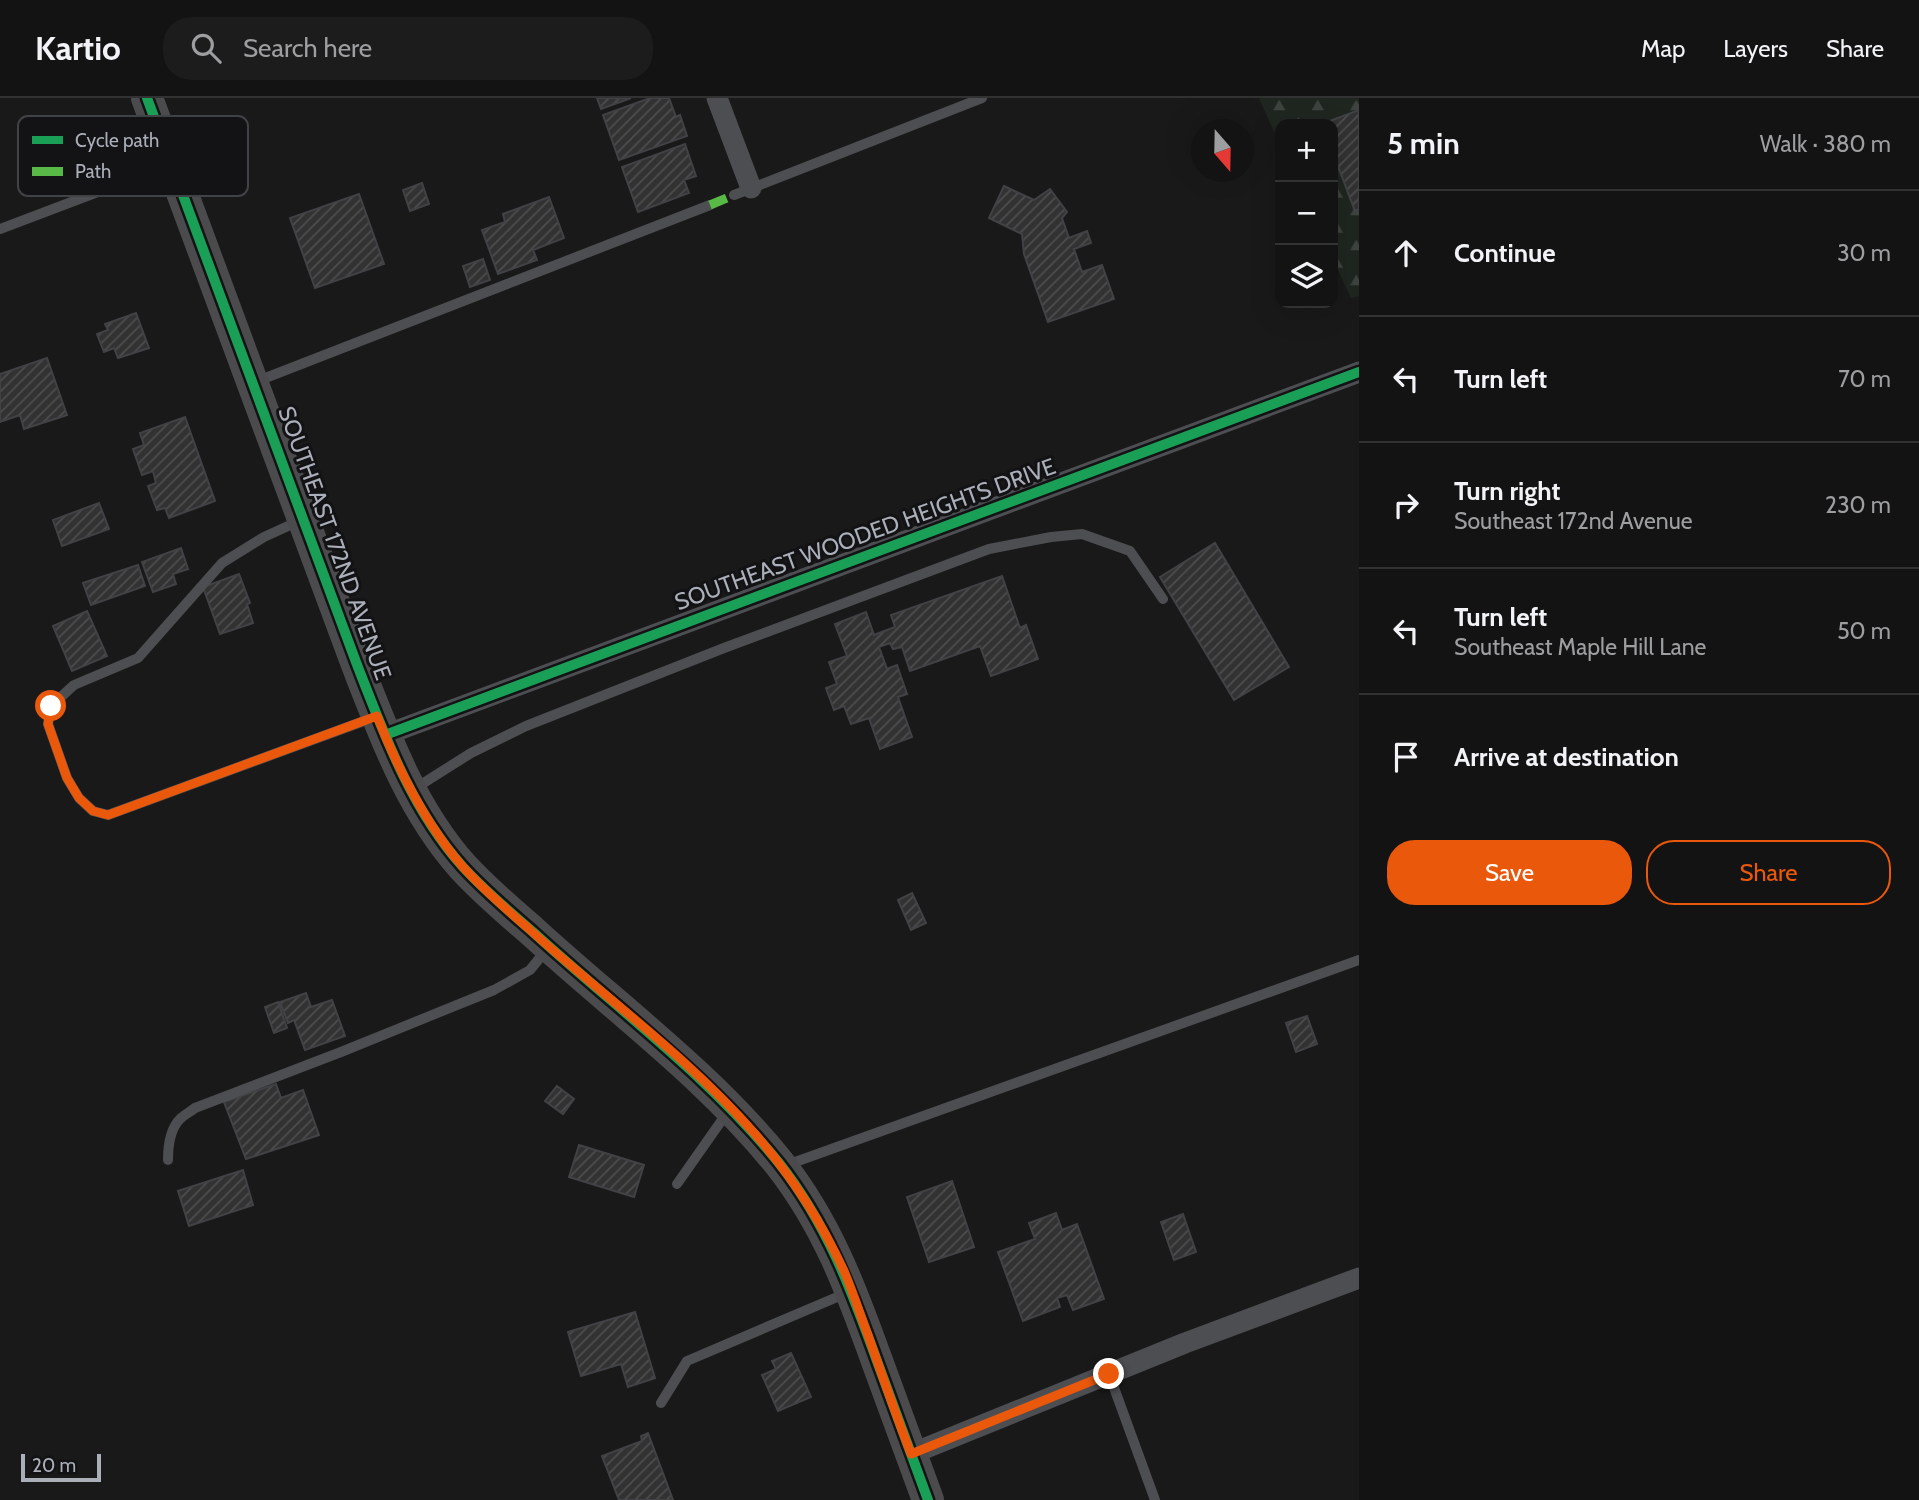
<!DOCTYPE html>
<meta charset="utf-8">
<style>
:root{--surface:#131313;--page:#1c1c1c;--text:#f1f3f6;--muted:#9d9ea0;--line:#323233;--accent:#ea580c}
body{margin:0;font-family:Cabin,sans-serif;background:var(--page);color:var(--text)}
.controls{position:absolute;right:21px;top:21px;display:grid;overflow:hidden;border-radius:14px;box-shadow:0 7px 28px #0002}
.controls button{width:63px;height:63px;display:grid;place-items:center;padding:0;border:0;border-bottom:2px solid var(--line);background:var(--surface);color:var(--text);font:35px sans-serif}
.compass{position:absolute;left:1191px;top:21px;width:63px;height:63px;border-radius:50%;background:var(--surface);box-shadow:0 7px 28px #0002;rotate:160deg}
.scale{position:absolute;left:21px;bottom:18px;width:80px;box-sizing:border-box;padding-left:7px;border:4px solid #abafb9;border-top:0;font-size:19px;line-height:24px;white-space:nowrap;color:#abafb9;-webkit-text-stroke:5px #131315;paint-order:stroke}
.stop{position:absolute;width:21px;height:21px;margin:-16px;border:5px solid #ea580c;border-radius:50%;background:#fff}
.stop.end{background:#ea580c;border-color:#fff;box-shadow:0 2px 7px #0008}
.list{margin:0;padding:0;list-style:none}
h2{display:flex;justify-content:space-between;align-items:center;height:91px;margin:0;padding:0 28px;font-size:30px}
h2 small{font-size:23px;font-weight:400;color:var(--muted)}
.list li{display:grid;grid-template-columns:46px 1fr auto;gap:21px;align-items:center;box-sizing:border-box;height:126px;padding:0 28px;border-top:2px solid var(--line)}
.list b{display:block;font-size:26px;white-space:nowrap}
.list p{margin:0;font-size:23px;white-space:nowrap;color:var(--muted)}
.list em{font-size:23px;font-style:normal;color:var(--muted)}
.actions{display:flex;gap:14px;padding:21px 28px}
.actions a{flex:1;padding:16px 0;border:2px solid var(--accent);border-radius:28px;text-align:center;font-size:24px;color:var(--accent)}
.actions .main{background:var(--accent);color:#fff}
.icon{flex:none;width:38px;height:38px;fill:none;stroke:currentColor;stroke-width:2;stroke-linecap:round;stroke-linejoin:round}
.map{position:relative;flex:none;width:1359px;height:1402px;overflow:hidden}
header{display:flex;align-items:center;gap:42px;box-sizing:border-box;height:98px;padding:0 35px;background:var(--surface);border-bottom:2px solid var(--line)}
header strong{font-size:33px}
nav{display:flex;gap:38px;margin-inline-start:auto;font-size:24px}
.search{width:490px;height:63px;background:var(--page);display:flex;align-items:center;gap:18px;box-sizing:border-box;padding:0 24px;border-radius:28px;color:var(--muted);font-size:26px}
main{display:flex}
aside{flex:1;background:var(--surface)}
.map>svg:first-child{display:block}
.forest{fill:url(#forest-firs)}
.building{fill:url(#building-hatch);stroke:#414245;stroke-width:2}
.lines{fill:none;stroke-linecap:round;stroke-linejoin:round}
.service{stroke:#4d4e52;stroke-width:10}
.minor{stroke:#4d4e52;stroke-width:21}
.primary{stroke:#4b4b4e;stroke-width:32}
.quiet{stroke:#58b947;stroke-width:9;stroke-dasharray:18 9;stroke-linecap:butt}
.cycleway-casing{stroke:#131315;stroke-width:15}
.cycleway{stroke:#1a9f57;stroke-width:10}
.route{stroke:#ea580c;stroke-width:9}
.labels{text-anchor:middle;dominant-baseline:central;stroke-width:6;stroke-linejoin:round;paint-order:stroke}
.street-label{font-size:23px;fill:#abafb9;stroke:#131315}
.key{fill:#131315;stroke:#414246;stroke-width:2}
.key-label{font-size:19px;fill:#abafb9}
</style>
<header>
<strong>Kartio</strong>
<div class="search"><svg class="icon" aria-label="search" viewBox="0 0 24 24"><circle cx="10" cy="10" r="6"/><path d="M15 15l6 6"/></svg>Search here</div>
<nav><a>Map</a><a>Layers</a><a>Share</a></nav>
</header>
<main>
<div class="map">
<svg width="1359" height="1402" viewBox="0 0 1359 1402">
<defs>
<pattern id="forest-firs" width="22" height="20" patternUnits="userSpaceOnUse" patternTransform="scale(1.75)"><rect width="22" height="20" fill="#1f2620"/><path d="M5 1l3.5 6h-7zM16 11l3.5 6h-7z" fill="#3d433e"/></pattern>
<pattern id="building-hatch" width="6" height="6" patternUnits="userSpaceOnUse" patternTransform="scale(1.75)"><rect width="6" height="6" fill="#323233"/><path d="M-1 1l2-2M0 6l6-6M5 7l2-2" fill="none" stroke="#4d4d4e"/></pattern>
</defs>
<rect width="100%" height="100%" fill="#191919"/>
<path class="forest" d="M 1259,0 L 1359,0 L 1359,198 L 1351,200 L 1333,161 L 1333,26 L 1280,26 L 1280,47 Z"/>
<path class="building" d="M 597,0 L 631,0 L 601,11 Z
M 650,0 L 669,0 L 676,19 L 680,17 L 687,38 L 619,62 L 603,17 Z
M 1359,12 L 1359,111 L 1355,113 L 1333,55 L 1333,26 L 1322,26 Z
M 685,46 L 696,78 L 684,82 L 689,95 L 638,114 L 622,69 Z
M 422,85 L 429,106 L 410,113 L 403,92 Z
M 1004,88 L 1034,102 L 1050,91 L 1067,114 L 1062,120 L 1069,140 L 1087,133 L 1091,145 L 1074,151 L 1082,174 L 1102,167 L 1114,201 L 1048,224 L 1024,156 L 1022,136 L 989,120 Z
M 359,96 L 384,166 L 315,190 L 290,120 Z
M 549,99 L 564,140 L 533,152 L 537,162 L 498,176 L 482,132 L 505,124 L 503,116 Z
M 483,161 L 490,182 L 470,189 L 463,168 Z
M 136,215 L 149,250 L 118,260 L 114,250 L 104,254 L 97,236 L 108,232 L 105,226 Z
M 47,260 L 67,317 L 24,331 L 20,317 L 0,324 L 0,276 Z
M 185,319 L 215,403 L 169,420 L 165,410 L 157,412 L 148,388 L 156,385 L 153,373 L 142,377 L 133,351 L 144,347 L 140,335 Z
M 99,405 L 109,431 L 62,448 L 53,422 Z
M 1215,445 L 1289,569 L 1234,602 L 1160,479 Z
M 181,450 L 188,471 L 173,476 L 176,486 L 153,494 L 142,464 Z
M 138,467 L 145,488 L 91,507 L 83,485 Z
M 239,476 L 250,505 L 247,506 L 253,525 L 220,536 L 203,489 Z
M 1002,478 L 1020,530 L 1026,527 L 1038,561 L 991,578 L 980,548 L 910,573 L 902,549 L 893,551 L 890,545 L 879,549 L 887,571 L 897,567 L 907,596 L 898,599 L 912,639 L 880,651 L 869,620 L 851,626 L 844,608 L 834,612 L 826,590 L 837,586 L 829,564 L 847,558 L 835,526 L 866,514 L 874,537 L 895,529 L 891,517 Z
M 87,513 L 107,558 L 72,573 L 53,528 Z
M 912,795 L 926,825 L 911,832 L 898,802 Z
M 306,895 L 311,909 L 332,902 L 345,938 L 305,952 L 294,922 L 288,925 L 280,904 Z
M 278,904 L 287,930 L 274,935 L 265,909 Z
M 1307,918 L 1317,946 L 1296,954 L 1286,925 Z
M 276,986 L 281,1000 L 303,992 L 319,1037 L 246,1061 L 224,1004 Z
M 557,988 L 574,1001 L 563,1016 L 545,1003 Z
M 579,1047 L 644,1067 L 634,1099 L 569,1079 Z
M 243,1072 L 253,1107 L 189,1128 L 178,1093 Z
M 952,1083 L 974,1149 L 929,1164 L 907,1099 Z
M 1056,1115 L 1062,1132 L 1077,1126 L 1104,1201 L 1073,1212 L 1067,1197 L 1057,1200 L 1060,1209 L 1023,1223 L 998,1154 L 1035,1141 L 1029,1125 Z
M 1183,1116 L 1196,1154 L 1174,1162 L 1161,1124 Z
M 635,1214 L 655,1280 L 628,1289 L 621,1266 L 581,1278 L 568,1234 Z
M 791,1255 L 811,1299 L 778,1313 L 762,1277 L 776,1271 L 772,1263 Z
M 648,1335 L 673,1402 L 619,1402 L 602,1358 L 642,1343 L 641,1338 Z"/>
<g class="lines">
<path class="service" d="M 734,97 L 982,0
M 0,131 L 169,67
M 255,284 L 710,107
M 299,423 L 264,439 L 222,465 L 138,560 L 74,587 L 51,608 L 48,626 L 67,680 L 79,700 L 93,713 L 108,717 L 375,619
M 414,691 L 471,655 L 526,628 L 724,550 L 989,451 L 1051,439 L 1082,436 L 1130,453 L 1163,501
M 168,1062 C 168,1049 170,1031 180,1021 C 184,1017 190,1014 195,1010 L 341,954 L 494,892 L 530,872 L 547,851
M 784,1068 L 1359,862
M 677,1086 L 729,1012
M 1109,1276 L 1155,1402
M 661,1305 L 687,1263 L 849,1194"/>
<path class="minor" d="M 717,0 L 751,90
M 385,637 L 1359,274
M 911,1356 L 1185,1245 L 1359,1180"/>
<path class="primary" d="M 147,0 L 356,564 C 384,636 411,711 463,769 C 485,793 509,813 533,834 C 616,910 708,977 779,1065 C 827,1126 851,1191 877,1263 C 894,1309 911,1356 928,1402"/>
<path class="quiet" d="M 710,107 L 734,97"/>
<defs>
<path id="cycleway" d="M 147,0 L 356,564 C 384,636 411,711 463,769 C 485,793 509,813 533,834 C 616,910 708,977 779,1065 C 827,1126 851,1191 877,1263 C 894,1309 911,1356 928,1402
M 385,637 L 1359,274"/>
</defs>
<use href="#cycleway" class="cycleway-casing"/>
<use href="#cycleway" class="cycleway"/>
</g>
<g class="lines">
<path class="route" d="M 51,608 L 48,626 L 67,680 L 79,700 L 93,713 L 108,717 L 377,618 C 398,671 425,726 463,769 C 483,791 506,811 528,830 C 604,899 688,959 755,1036 C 791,1077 821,1123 844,1173 C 853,1194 860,1216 868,1237 C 882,1277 896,1317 911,1356 L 1109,1276"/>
</g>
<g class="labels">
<g class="street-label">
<text transform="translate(865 436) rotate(-20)">SOUTHEAST WOODED HEIGHTS DRIVE</text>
<text transform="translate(335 445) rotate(70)">SOUTHEAST 172ND AVENUE</text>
</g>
</g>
<rect x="18" y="18" width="230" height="80" rx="10" class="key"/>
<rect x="32" y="38" width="31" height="8" fill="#1a9f57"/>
<rect x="32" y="69" width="31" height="9" fill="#58b947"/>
<g class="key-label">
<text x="75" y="49">Cycle path</text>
<text x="75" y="80">Path</text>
</g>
</svg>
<div class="controls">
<button>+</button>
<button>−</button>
<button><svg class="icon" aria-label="layers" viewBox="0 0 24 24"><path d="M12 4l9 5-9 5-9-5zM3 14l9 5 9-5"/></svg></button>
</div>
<svg class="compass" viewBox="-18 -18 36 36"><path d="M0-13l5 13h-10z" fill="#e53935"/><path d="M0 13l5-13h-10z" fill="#9d9ea0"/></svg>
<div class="scale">20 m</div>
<div class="stop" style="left:51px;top:608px"></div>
<div class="stop end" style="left:1109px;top:1276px"></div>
</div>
<aside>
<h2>5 min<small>Walk · 380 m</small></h2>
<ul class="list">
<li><svg class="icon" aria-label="ahead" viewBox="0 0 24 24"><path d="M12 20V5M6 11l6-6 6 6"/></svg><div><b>Continue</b></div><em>30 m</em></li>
<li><svg class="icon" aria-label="left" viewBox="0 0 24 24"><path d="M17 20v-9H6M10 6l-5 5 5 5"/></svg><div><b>Turn left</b></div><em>70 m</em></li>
<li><svg class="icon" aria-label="right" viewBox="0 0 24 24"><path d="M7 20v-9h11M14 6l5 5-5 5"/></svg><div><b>Turn right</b><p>Southeast 172nd Avenue</p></div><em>230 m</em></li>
<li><svg class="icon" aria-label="left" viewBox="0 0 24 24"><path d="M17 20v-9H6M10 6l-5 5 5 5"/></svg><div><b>Turn left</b><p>Southeast Maple Hill Lane</p></div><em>50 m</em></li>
<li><svg class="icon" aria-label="arrive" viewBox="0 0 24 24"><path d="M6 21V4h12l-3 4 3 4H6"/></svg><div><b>Arrive at destination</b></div></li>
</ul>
<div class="actions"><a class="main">Save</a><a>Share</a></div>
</aside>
</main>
